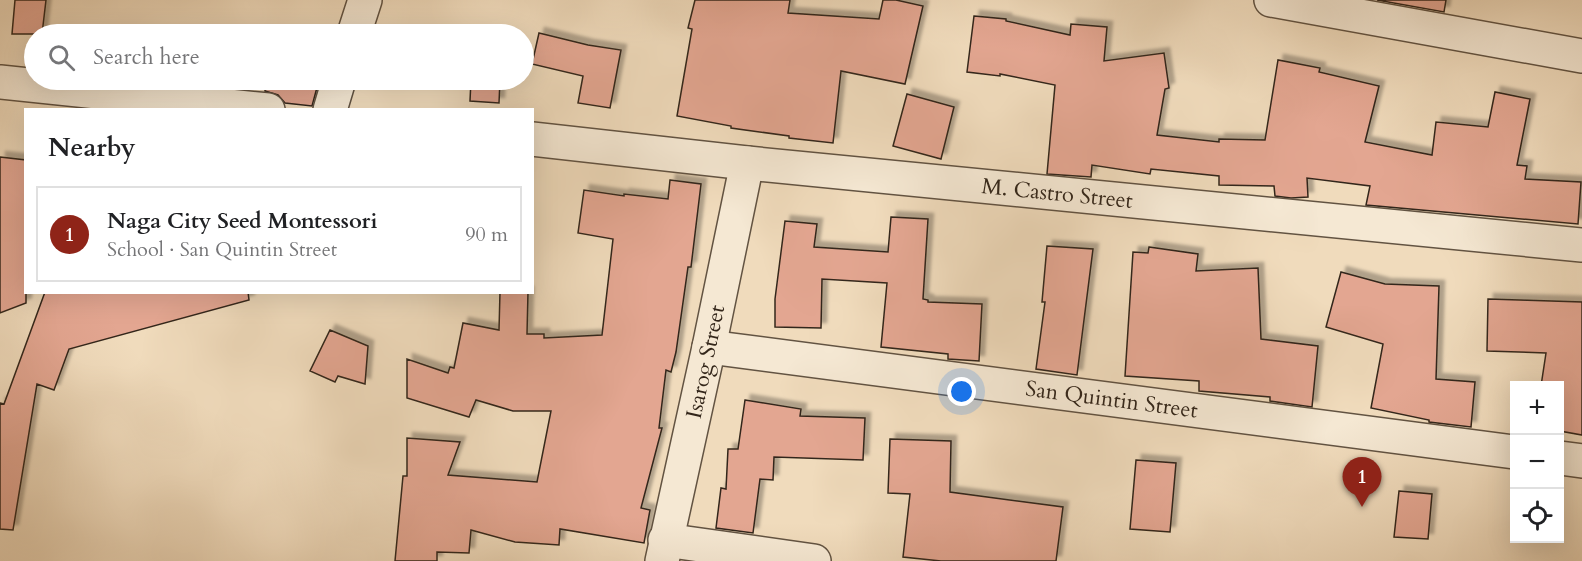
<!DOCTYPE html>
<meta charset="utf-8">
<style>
:root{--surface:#fff;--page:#f2f2f2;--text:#202124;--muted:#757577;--line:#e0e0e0;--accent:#8f2418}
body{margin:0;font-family:Cardo,serif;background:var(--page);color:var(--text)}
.controls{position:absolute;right:18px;bottom:18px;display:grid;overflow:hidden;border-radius:0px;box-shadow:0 6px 24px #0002}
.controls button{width:54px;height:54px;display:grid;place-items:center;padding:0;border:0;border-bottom:2px solid var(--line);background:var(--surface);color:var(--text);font:30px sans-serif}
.you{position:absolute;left:962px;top:392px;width:21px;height:21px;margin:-15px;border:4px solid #fff;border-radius:50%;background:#1a73e8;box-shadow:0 0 0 9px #1a73e833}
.badge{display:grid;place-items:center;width:39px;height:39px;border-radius:50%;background:var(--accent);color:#fff;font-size:20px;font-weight:700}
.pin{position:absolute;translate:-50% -50px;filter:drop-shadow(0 2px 3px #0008)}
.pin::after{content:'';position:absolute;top:32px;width:21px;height:18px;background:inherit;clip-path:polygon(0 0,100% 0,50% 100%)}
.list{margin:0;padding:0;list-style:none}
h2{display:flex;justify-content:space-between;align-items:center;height:78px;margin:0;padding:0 24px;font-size:26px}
h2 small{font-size:20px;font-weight:400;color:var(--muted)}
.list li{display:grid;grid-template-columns:39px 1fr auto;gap:18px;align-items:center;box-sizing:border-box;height:96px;margin:0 12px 12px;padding:0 12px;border:2px solid var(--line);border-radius:0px}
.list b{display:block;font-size:22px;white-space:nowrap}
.list p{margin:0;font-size:20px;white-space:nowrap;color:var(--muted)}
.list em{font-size:20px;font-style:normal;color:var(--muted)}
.icon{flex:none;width:33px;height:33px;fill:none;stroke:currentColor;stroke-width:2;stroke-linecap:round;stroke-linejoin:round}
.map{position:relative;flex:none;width:1582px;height:561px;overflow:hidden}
.search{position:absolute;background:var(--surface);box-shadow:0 6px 24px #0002;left:24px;top:24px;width:510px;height:66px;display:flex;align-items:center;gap:15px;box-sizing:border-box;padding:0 21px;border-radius:33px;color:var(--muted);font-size:22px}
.panel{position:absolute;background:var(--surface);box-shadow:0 6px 24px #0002;left:24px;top:108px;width:510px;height:186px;border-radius:0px}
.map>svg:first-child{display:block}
.building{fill:#e3a691;stroke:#33261a;stroke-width:1.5;filter:url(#shadow)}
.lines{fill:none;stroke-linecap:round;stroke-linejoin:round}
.minor-casing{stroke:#625342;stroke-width:36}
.minor{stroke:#f5e8d3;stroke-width:33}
.labels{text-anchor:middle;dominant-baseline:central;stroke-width:6;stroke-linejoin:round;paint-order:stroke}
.street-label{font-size:22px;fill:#33261a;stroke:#f5e8d3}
</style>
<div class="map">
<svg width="1582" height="561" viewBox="0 0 1582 561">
<defs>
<filter id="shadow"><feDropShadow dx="5.5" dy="-5.5" stdDeviation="1.5" flood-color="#0004"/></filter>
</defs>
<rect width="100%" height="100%" fill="#f0dbbc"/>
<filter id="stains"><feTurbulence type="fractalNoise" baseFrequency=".00333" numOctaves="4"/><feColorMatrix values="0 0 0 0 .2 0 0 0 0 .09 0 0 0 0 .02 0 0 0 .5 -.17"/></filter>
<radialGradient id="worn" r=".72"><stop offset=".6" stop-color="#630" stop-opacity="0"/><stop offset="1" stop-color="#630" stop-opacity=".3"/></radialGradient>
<path class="building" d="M 15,0 L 46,0 L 42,34 L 12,34 Z
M 695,0 L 790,0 L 788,13 L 879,19 L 883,0 L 896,0 L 923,6 L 905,84 L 841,71 L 833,143 L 789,138 L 789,136 L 731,128 L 731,126 L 677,116 L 692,29 L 688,28 Z
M 1377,0 L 1446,0 L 1444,12 Z
M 974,16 L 1006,19 L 1006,21 L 1070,35 L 1071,24 L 1107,27 L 1104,61 L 1164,53 L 1169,88 L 1165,89 L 1157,135 L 1219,142 L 1219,139 L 1265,140 L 1278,60 L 1320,68 L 1319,72 L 1379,86 L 1365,142 L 1432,155 L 1436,122 L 1488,127 L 1495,92 L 1530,99 L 1517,165 L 1527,166 L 1525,179 L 1581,182 L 1578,224 L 1366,205 L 1370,186 L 1307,178 L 1308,197 L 1291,198 L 1275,196 L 1274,186 L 1219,185 L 1219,176 L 1151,169 L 1150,174 L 1092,165 L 1091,177 L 1047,174 L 1055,85 L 1000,74 L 1000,76 L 967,72 Z
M 539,33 L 588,45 L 621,50 L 610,108 L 578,103 L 583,76 L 532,64 Z
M 266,80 L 319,80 L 312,106 L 285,103 L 278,95 L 265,91 Z
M 471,80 L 500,80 L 499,103 L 470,101 Z
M 907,94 L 954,107 L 941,159 L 893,146 Z
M 0,157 L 26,160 L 26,303 L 0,313 Z
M 670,180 L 701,184 L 691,267 L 688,267 L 676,352 L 671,372 L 666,370 L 659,428 L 662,428 L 641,508 L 650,510 L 644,543 L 560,529 L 559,545 L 515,542 L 471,530 L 469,553 L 437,552 L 437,561 L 395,561 L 403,476 L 407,476 L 407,438 L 460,442 L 448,475 L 537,482 L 551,411 L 513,411 L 476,400 L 469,417 L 407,398 L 407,359 L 448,373 L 450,367 L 454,368 L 463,323 L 499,330 L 500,292 L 528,292 L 527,334 L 544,334 L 544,338 L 602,335 L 613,239 L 578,233 L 584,190 L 624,196 L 624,194 L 668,199 Z
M 891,217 L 928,219 L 923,299 L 928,300 L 928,302 L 982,304 L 979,361 L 948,359 L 948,354 L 881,347 L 887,283 L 822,279 L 821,328 L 775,327 L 775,299 L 785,221 L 817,224 L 814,247 L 888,252 Z
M 1047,246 L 1093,249 L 1077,375 L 1036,369 L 1045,302 L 1042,302 Z
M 1149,247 L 1198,254 L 1196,271 L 1258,268 L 1261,339 L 1318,346 L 1312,407 L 1270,401 L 1270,397 L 1199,391 L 1199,381 L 1125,376 L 1133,252 L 1148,253 Z
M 1341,272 L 1385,284 L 1439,286 L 1436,379 L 1475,382 L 1471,427 L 1429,422 L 1429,420 L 1371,408 L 1383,344 L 1326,327 Z
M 45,292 L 248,292 L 249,300 L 69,349 L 54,390 L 37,384 L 13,530 L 0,529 L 0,403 L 4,404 Z
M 1488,299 L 1582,302 L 1582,435 L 1560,431 L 1560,386 L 1541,386 L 1546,353 L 1487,351 Z
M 330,330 L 368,346 L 365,384 L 338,376 L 335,382 L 310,371 Z
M 745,400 L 801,409 L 800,416 L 865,418 L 863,460 L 774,457 L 773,480 L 760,479 L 753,533 L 716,528 L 721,488 L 726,489 L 728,449 L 738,449 Z
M 890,439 L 951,441 L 950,492 L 1063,507 L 1056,561 L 941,561 L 903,557 L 910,494 L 888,493 Z
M 1136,460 L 1176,463 L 1170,532 L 1130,529 Z
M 1399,491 L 1432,494 L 1428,539 L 1394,537 Z"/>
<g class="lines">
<defs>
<g id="minor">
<path d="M 1271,0 L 1582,56"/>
<path d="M 354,34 L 365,0"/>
<path d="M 0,82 L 268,110"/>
<path d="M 330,110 L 339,80"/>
<path id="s1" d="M 532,139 L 747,163 L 1582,245"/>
<path id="s2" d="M 709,347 L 1514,452"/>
<path d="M 1560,458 L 1582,461"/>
<path d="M 665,540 L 814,561"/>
<path id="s3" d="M 662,561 L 709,347 L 747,163"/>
</g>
</defs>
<use href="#minor" class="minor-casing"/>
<use href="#minor" class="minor"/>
</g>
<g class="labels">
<g class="street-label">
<text stroke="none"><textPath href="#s1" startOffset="528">M. Castro Street</textPath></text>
<text stroke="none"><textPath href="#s3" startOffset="204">Isarog Street</textPath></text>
<text stroke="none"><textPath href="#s2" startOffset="406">San Quintin Street</textPath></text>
</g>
</g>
<rect width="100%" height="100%" filter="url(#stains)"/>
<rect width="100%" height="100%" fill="url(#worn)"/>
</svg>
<div class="controls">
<button>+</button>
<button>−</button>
<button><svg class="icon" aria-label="locate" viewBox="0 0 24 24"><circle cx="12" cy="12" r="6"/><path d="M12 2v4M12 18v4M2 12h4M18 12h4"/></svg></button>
</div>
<div class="you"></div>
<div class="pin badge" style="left:1362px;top:507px">1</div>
<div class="search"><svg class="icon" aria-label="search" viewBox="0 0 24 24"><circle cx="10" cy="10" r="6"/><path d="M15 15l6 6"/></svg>Search here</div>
<section class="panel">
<h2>Nearby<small></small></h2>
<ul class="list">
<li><span class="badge">1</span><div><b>Naga City Seed Montessori</b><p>School · San Quintin Street</p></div><em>90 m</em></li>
</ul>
</section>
</div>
